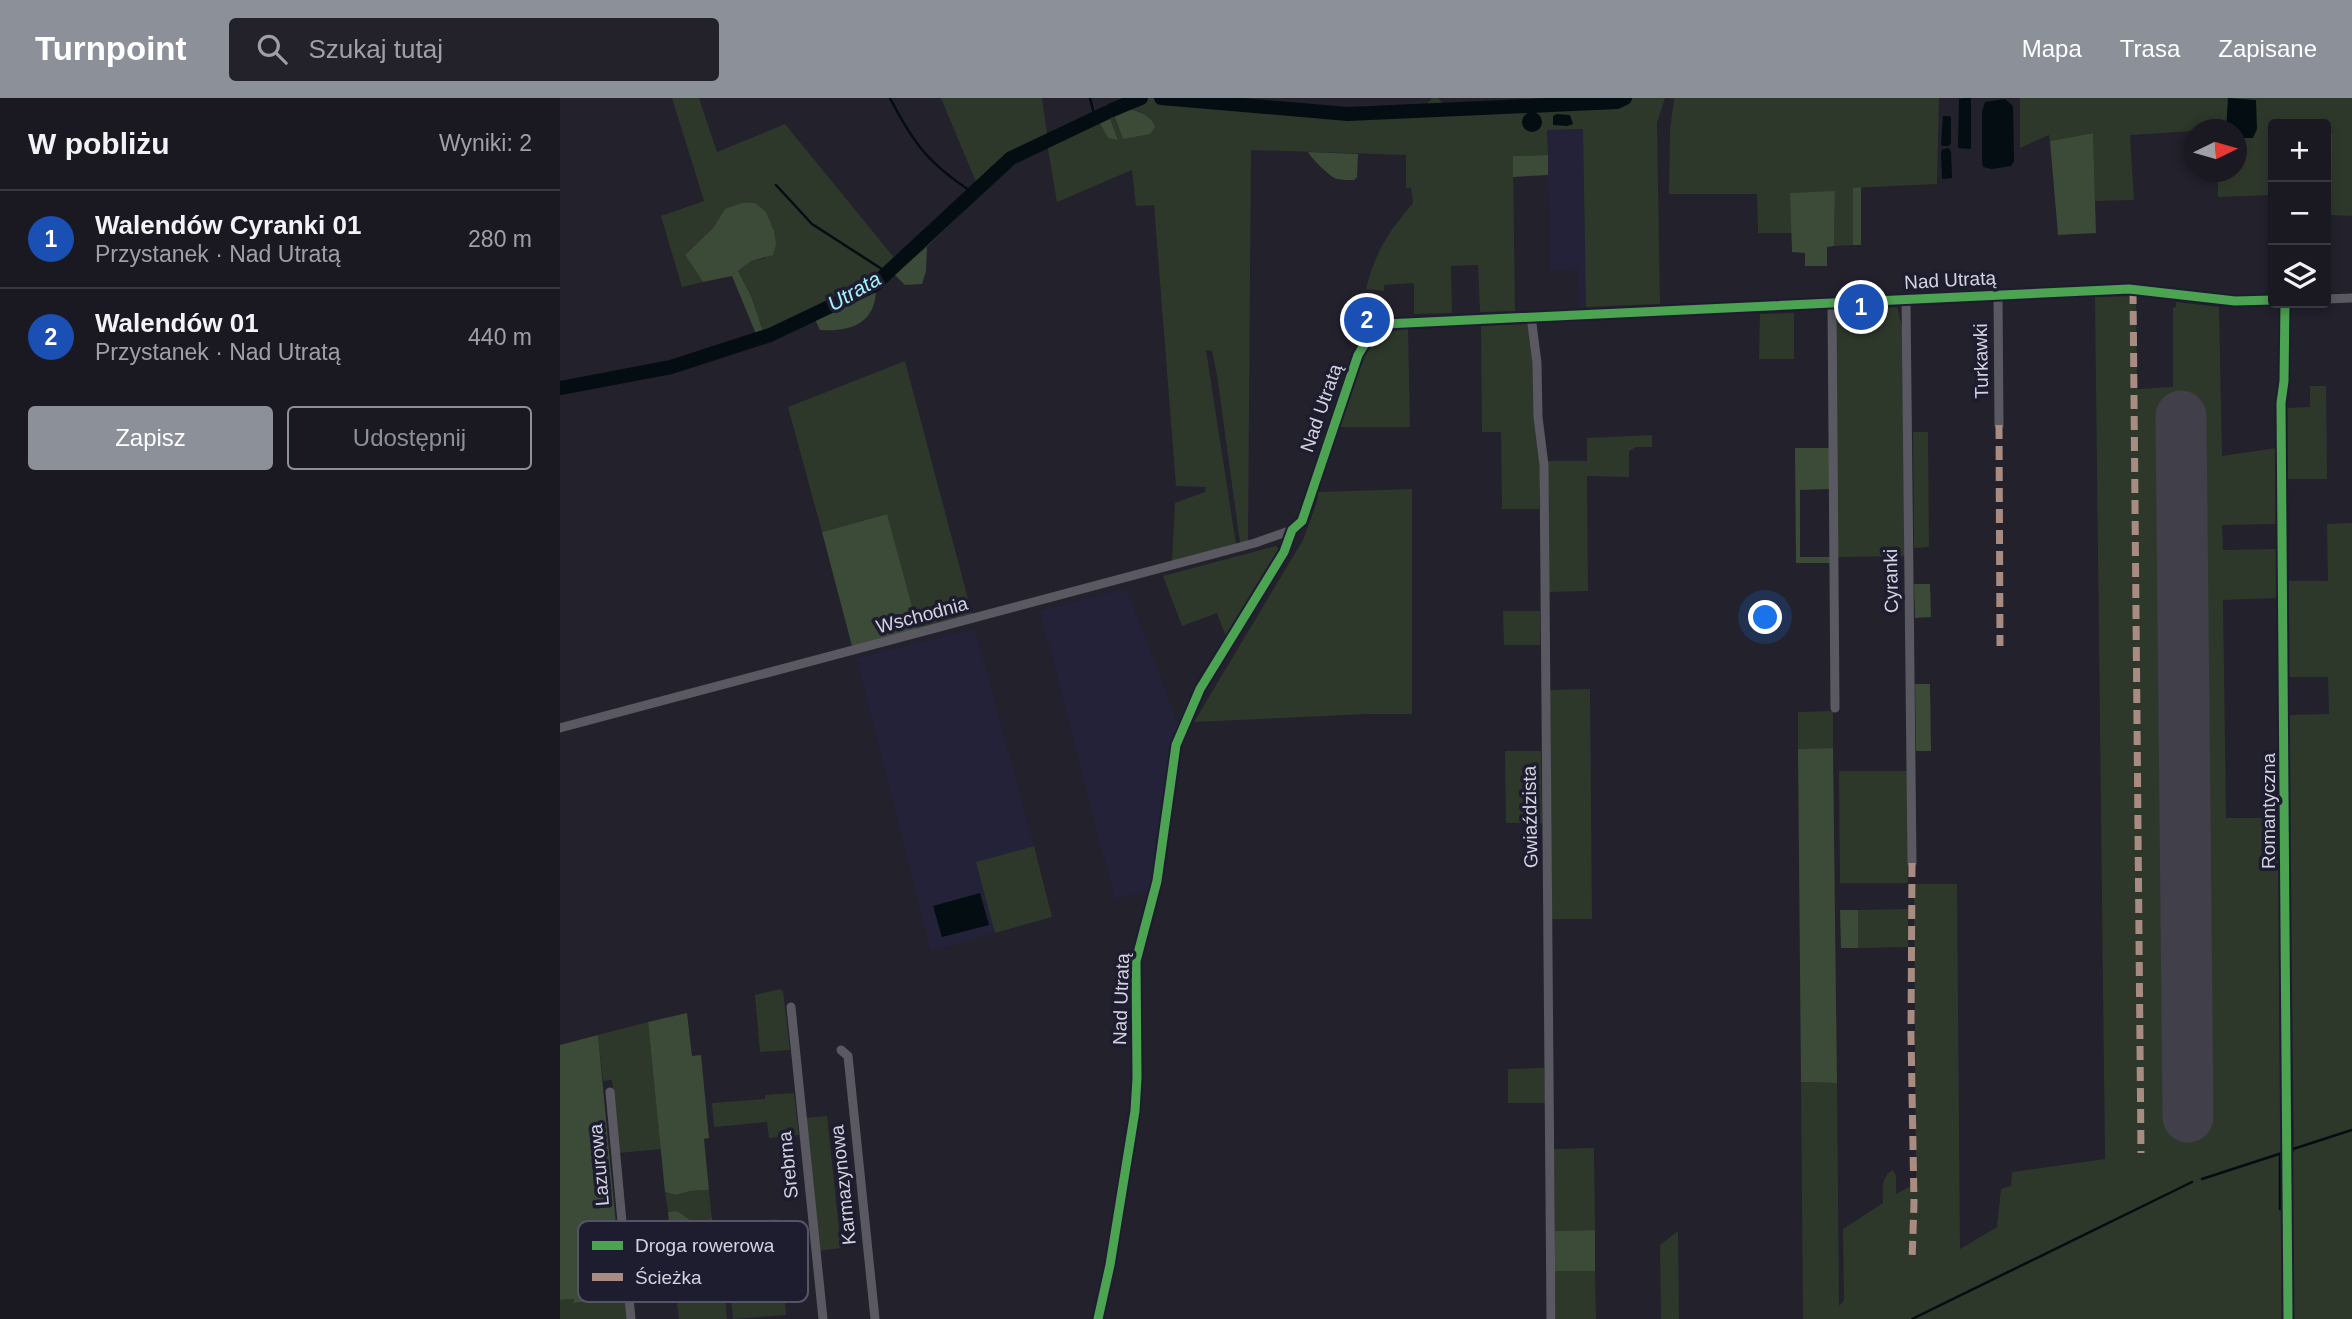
<!DOCTYPE html>
<html lang="pl">
<meta charset="utf-8">
<style>
:root{--surface:#1a1921;--page:#23222a;--text:#f1f3f6;--muted:#9fa0a5;--line:#38383f;--accent:#8c9099}
body{margin:0;font-family:Arial,sans-serif;background:var(--page);color:var(--text)}
.controls{position:absolute;right:21px;top:21px;display:grid;overflow:hidden;border-radius:7px;box-shadow:0 4px 10px #0003}
.controls button{width:63px;height:63px;display:grid;place-items:center;padding:0;border:0;border-bottom:2px solid var(--line);background:var(--surface);color:var(--text);font:35px sans-serif}
.compass{position:absolute;left:1624px;top:21px;width:63px;height:63px;border-radius:50%;background:var(--surface);box-shadow:0 4px 10px #0003;rotate:85deg}
.you{position:absolute;left:1206px;top:520px;width:24px;height:24px;margin:-18px;border:5px solid #fff;border-radius:50%;background:#1a73e8;box-shadow:0 0 0 10px #1a73e833}
.badge{display:grid;place-items:center;width:46px;height:46px;border-radius:50%;background:var(--accent);color:#fff;font-size:23px;font-weight:700}
.pin{position:absolute;translate:-50% -50%;border:4px solid #fff;box-shadow:0 2px 7px #0006}
.list{margin:0;padding:0;list-style:none}
h2{display:flex;justify-content:space-between;align-items:center;height:91px;margin:0;padding:0 28px;font-size:30px}
h2 small{font-size:23px;font-weight:400;color:var(--muted)}
.list li{display:grid;grid-template-columns:46px 1fr auto;gap:21px;align-items:center;box-sizing:border-box;height:98px;padding:0 28px;border-top:2px solid var(--line)}
.list b{display:block;font-size:26px;white-space:nowrap}
.list p{margin:0;font-size:23px;white-space:nowrap;color:var(--muted)}
.list em{font-size:23px;font-style:normal;color:var(--muted)}
.actions{display:flex;gap:14px;padding:21px 28px}
.actions a{flex:1;padding:16px 0;border:2px solid var(--accent);border-radius:7px;text-align:center;font-size:24px;color:var(--accent)}
.actions .main{background:var(--accent);color:#fff}
.icon{flex:none;width:38px;height:38px;fill:none;stroke:currentColor;stroke-width:2;stroke-linecap:round;stroke-linejoin:round}
.map{position:relative;flex:none;width:1792px;height:1221px;overflow:hidden}
header{display:flex;align-items:center;gap:42px;box-sizing:border-box;height:98px;padding:0 35px;background:var(--accent);color:#fff}
header strong{font-size:33px}
nav{display:flex;gap:38px;margin-inline-start:auto;font-size:24px}
.search{width:490px;height:63px;background:var(--page);display:flex;align-items:center;gap:18px;box-sizing:border-box;padding:0 24px;border-radius:7px;color:var(--muted);font-size:26px}
main{display:flex}
aside{flex:1;background:var(--surface)}
.map>svg:first-child{display:block}
.built{fill:#242239}
.green{fill:#2d382b;fill-rule:evenodd}
.forest{fill:#3b4b37}
.water{fill:#030d12}
.lines{fill:none;stroke-linecap:round;stroke-linejoin:round}
.stream{stroke:#030d12;stroke-width:2.5}
.river{stroke:#030d12;stroke-width:14}
.runway{stroke:#403f4a;stroke-width:51}
.minor{stroke:#5a5962;stroke-width:9}
.quiet{stroke:#a88b81;stroke-width:7;stroke-dasharray:14 7;stroke-linecap:butt}
.cycleway-casing{stroke:#1e1d30;stroke-width:13}
.cycleway{stroke:#4ca352;stroke-width:9}
.labels{text-anchor:middle;dominant-baseline:central;stroke-width:7;stroke-linejoin:round;paint-order:stroke}
.street-label{font-size:19px;fill:#d3d3e0;stroke:#1e1d30}
.water-label{font-size:21px;font-style:italic;fill:#a7f0fe;stroke:#1e1d30}
.key{fill:#1e1d30;stroke:#545465;stroke-width:2}
.key-label{font-size:19px;fill:#d3d3e0}
</style>
<header>
<strong>Turnpoint</strong>
<div class="search"><svg class="icon" aria-label="search" viewBox="0 0 24 24"><circle cx="10" cy="10" r="6"/><path d="M15 15l6 6"/></svg>Szukaj tutaj</div>
<nav><a>Mapa</a><a>Trasa</a><a>Zapisane</a></nav>
</header>
<main>
<aside>
<h2>W pobliżu<small>Wyniki: 2</small></h2>
<ul class="list">
<li><span class="badge" style="background:#1a4fb4">1</span><div><b>Walendów Cyranki 01</b><p>Przystanek · Nad Utratą</p></div><em>280 m</em></li>
<li><span class="badge" style="background:#1a4fb4">2</span><div><b>Walendów 01</b><p>Przystanek · Nad Utratą</p></div><em>440 m</em></li>
</ul>
<div class="actions"><a class="main">Zapisz</a><a>Udostępnij</a></div>
</aside>
<div class="map">
<svg width="1792" height="1221" viewBox="0 0 1792 1221">
<rect width="100%" height="100%" fill="#22212c"/>
<path class="built" d="M 1023,31 L 1026,209 L 1019,210 L 1018,171 L 990,173 L 987,32 Z
M 566,490 L 619,628 L 610,644 L 605,709 L 591,792 L 555,802 L 480,513 Z
M 415,531 L 474,748 L 417,764 L 435,835 L 371,853 L 296,560 Z"/>
<path class="green" d="M 112,0 L 139,0 L 157,54 L 225,26 L 336,162 L 372,131 L 416,84 L 381,0 L 482,0 L 487,36 L 574,0 L 637,0 L 788,12 L 850,10 L 866,7 L 872,0 L 878,0 L 884,7 L 1051,0 L 1105,0 L 1097,25 L 1100,206 L 1026,209 L 1023,31 L 987,32 L 988,57 L 953,58 L 955,213 L 920,214 L 918,167 L 891,168 L 892,215 L 854,216 L 854,185 L 824,187 L 824,193 L 806,191 C 815,154 829,133 853,105 L 851,90 L 846,90 L 846,57 L 691,52 L 688,443 L 680,445 L 657,277 L 652,253 L 646,252 L 676,446 L 612,463 L 615,405 L 645,394 L 646,389 L 616,388 L 594,107 L 576,108 L 572,72 L 497,104 L 487,45 L 455,64 L 367,149 L 319,189 L 208,240 L 157,257 L 112,271 L 0,296 L 0,284 L 115,262 L 143,255 L 203,233 L 191,198 L 178,173 L 191,163 L 206,160 L 165,111 L 153,130 L 125,157 L 143,184 L 122,189 L 101,118 L 144,103 ZM 566,10 L 581,14 L 590,20 L 563,41 L 553,16 ZM 549,17 L 558,41 L 548,40 L 538,22 Z
M 1106,0 L 1379,0 L 1377,86 L 1293,90 L 1293,147 L 1274,148 L 1275,94 L 1231,95 L 1232,135 L 1198,135 L 1197,96 L 1109,96 L 1110,32 L 1114,1 Z
M 1460,0 L 1792,0 L 1792,118 L 1771,117 L 1771,36 L 1766,117 L 1766,26 L 1713,26 L 1713,117 L 1709,97 L 1658,99 L 1658,74 L 1676,74 L 1676,32 L 1634,32 L 1634,33 L 1570,37 L 1574,102 L 1535,103 L 1533,35 L 1490,43 L 1489,37 L 1460,50 Z
M 1576,198 L 1577,291 L 1613,289 L 1613,210 L 1616,209 L 1616,204 L 1659,209 L 1662,358 L 1716,350 L 1717,426 L 1662,427 L 1663,452 L 1717,451 L 1717,500 L 1663,502 L 1666,720 L 1719,720 L 1726,1112 L 1726,1221 L 1243,1221 L 1241,984 L 1277,985 L 1279,1208 L 1284,1202 L 1283,1131 L 1323,1105 C 1323,1092 1320,1079 1333,1072 L 1336,1078 L 1336,1096 L 1356,1085 L 1354,786 L 1397,786 L 1400,1151 L 1437,1129 L 1441,1091 L 1451,1088 L 1452,1074 L 1545,1061 L 1535,199 Z
M 1337,209 L 1342,229 L 1345,458 L 1277,459 L 1275,215 L 1277,212 Z
M 1234,215 L 1234,261 L 1199,261 L 1200,216 Z
M 968,226 L 972,244 L 980,376 L 979,411 L 942,411 L 941,334 L 922,334 L 921,228 Z
M 848,230 L 850,329 L 777,329 L 811,243 L 826,235 Z
M 345,263 L 412,516 L 358,531 L 326,416 L 262,434 L 228,309 Z
M 1750,288 L 1766,288 L 1767,381 L 1726,381 L 1725,310 L 1750,309 Z
M 1353,334 L 1368,334 L 1369,449 L 1354,450 Z
M 1092,337 L 1092,349 L 1076,349 L 1069,353 L 1069,379 L 1027,378 L 1028,493 L 989,494 L 988,363 L 1027,363 L 1027,340 Z
M 852,391 L 852,616 L 807,616 L 634,624 L 743,442 L 757,404 L 758,394 Z
M 1792,425 L 1792,1221 L 1731,1221 L 1731,1055 L 1734,1054 L 1728,617 L 1769,616 L 1768,579 L 1728,579 L 1727,483 L 1768,483 L 1767,426 Z
M 716,448 L 720,452 L 666,539 L 657,515 L 622,528 L 603,478 Z
M 943,513 L 980,513 L 980,547 L 944,547 Z
M 1030,591 L 1032,821 L 992,821 L 990,592 Z
M 1273,613 L 1273,650 L 1238,651 L 1238,614 Z
M 945,653 L 981,653 L 982,725 L 946,725 Z
M 1279,673 L 1347,673 L 1348,785 L 1280,785 Z
M 474,748 L 492,819 L 435,835 L 416,764 Z
M 1348,811 L 1348,849 L 1298,850 L 1298,812 Z
M 220,891 L 223,893 L 230,952 L 200,954 L 195,897 Z
M 88,924 L 101,1051 L 59,1055 L 52,982 L 43,983 L 38,937 Z
M 984,970 L 985,1005 L 948,1005 L 948,971 Z
M 234,995 L 239,1037 L 209,1040 L 207,1024 L 154,1029 L 152,1005 L 205,1001 L 205,997 Z
M 267,1018 L 281,1150 L 258,1153 L 244,1020 Z
M 1034,1050 L 1035,1132 L 995,1133 L 994,1051 Z
M 149,1092 L 152,1121 L 133,1124 L 117,1113 L 108,1114 L 105,1094 L 116,1097 L 130,1093 Z
M 217,1121 L 222,1169 L 169,1174 L 164,1126 Z
M 1118,1133 L 1119,1221 L 1101,1221 L 1100,1147 Z
M 156,1167 L 159,1197 L 165,1197 L 167,1221 L 119,1221 L 113,1171 Z
M 995,1173 L 1035,1173 L 1036,1221 L 996,1221 Z
M 224,1193 L 226,1217 L 173,1221 L 171,1199 Z
M 65,1200 L 67,1221 L 0,1221 L 0,1202 L 14,1201 L 15,1205 Z"/>
<path class="forest" d="M 566,10 C 577,13 591,16 595,29 L 590,36 L 563,41 L 553,15 Z
M 549,17 L 558,42 L 548,40 L 538,22 Z
M 1533,35 L 1536,135 L 1498,137 L 1490,43 Z
M 1772,36 L 1771,117 L 1766,117 L 1766,37 Z
M 748,54 L 798,56 L 797,79 L 794,82 C 789,82 782,82 777,81 C 771,80 751,60 748,54 Z
M 988,57 L 988,77 L 953,79 L 953,58 Z
M 1301,89 L 1301,147 L 1293,147 L 1293,90 Z
M 1275,93 L 1274,148 L 1267,149 L 1267,168 L 1245,168 L 1245,155 L 1232,154 L 1230,95 Z
M 182,105 L 195,105 L 206,114 L 214,133 L 216,146 L 213,157 L 191,163 L 178,173 L 191,198 L 203,233 L 196,236 L 172,178 L 143,184 L 125,157 L 153,130 L 165,111 Z
M 367,149 L 366,173 L 362,186 L 345,187 L 334,176 Z
M 316,191 C 316,225 291,234 260,232 L 254,219 Z
M 1235,350 L 1269,350 L 1270,391 L 1240,392 L 1240,459 L 1271,459 L 1270,465 L 1236,465 Z
M 327,416 L 358,531 L 292,548 L 262,434 Z
M 1354,486 L 1370,486 L 1371,519 L 1355,520 Z
M 1355,586 L 1370,586 L 1371,653 L 1356,653 Z
M 1273,650 L 1277,985 L 1241,984 L 1238,651 Z
M 1280,812 L 1298,812 L 1298,850 L 1281,850 Z
M 127,915 L 132,958 L 141,957 L 149,1040 L 144,1041 L 149,1092 L 130,1093 L 116,1097 L 105,1094 L 88,924 Z
M 38,937 L 61,1179 L 65,1200 L 14,1205 L 14,1201 L 0,1202 L 0,947 Z
M 117,1113 L 133,1124 L 152,1121 L 156,1167 L 113,1171 L 108,1114 Z
M 1035,1132 L 1035,1173 L 995,1173 L 995,1133 Z"/>
<path class="water" d="M 1404,0 L 1411,0 L 1411,51 L 1398,50 L 1399,1 Z
M 1668,0 L 1696,2 L 1697,31 L 1693,40 L 1677,40 L 1676,32 L 1666,31 Z
M 1445,1 L 1453,8 L 1454,63 L 1451,68 L 1432,71 L 1423,69 L 1422,64 L 1422,14 L 1425,4 Z
M962 24a10 10 0 1 1 20 0a10 10 0 1 1-20 0Z
M 997,16 L 1010,17 L 1013,26 L 1007,28 L 993,27 L 993,18 Z
M 1383,18 L 1390,18 L 1391,20 L 1391,45 L 1389,48 L 1382,48 L 1381,46 Z
M 1389,50 L 1391,54 L 1392,80 L 1382,81 L 1381,54 L 1383,51 Z
M 420,795 L 429,827 L 382,839 L 373,808 Z"/>
<g class="lines">
<path class="stream" d="M 330,0 C 354,47 370,67 415,96
M 530,0 L 535,20
M 216,87 L 252,126 L 328,175
M 1733,1051 L 1792,1032
M 1720,1056 L 1720,1111
M 1642,1081 L 1722,1055
M 1352,1221 L 1632,1084"/>
<path class="river" d="M 601,0 L 788,16 L 1057,4 L 1065,0
M 552,12 L 581,0
M 0,290 L 111,269 L 210,237 L 313,188 L 451,60 L 546,15"/>
<path class="runway" d="M 1621,318 L 1628,1019"/>
<path class="minor" d="M 1438,197 L 1439,327
M 1766,201 L 1792,200
M 1346,202 L 1352,765
M 1272,205 L 1275,610
M 1725,205 L 1724,283 L 1721,305 L 1728,1221
M 971,218 L 977,265 L 978,319 L 984,367 L 991,1221
M 0,630 L 695,445 L 732,432
M 231,909 L 263,1221
M 281,952 L 288,958 L 315,1221
M 50,994 L 71,1221
M 538,1221 L 550,1167 L 575,1013 L 577,980 L 576,863 L 597,783 L 616,647 L 640,591 L 724,454 L 732,432 L 742,423 L 798,257 L 814,231 L 825,226 L 1569,191 L 1675,203 L 1713,202"/>
<path class="quiet" d="M 1573,192 L 1581,1055
M 1439,327 L 1440,548
M 1352,765 L 1351,936 L 1354,1105 L 1352,1163"/>
<defs>
<path id="cycleway" d="M 1725,205 L 1724,283 L 1721,305 L 1728,1221
M 538,1221 L 550,1167 L 575,1013 L 577,980 L 576,863 L 597,783 L 616,647 L 640,591 L 724,454 L 732,432 L 742,423 L 798,257 L 814,231 L 825,226 L 1569,191 L 1675,203 L 1713,202"/>
</defs>
<use href="#cycleway" class="cycleway-casing"/>
<use href="#cycleway" class="cycleway"/>
</g>
<g class="labels">
<g class="street-label">
<text transform="translate(1390 182) rotate(-3)">Nad Utratą</text>
<text transform="translate(1421 263) rotate(-91)">Turkawki</text>
<text transform="translate(761 310) rotate(-71)">Nad Utratą</text>
<text transform="translate(1331 483) rotate(-91)">Cyranki</text>
<text transform="translate(362 517) rotate(-15)">Wschodnia</text>
<text transform="translate(1708 713) rotate(-90)">Romantyczna</text>
<text transform="translate(970 719) rotate(-91)">Gwiaździsta</text>
<text transform="translate(561 901) rotate(-88)">Nad Utratą</text>
<text transform="translate(39 1067) rotate(-95)">Lazurowa</text>
<text transform="translate(228 1067) rotate(-96)">Srebrna</text>
<text transform="translate(283 1087) rotate(-96)">Karmazynowa</text>
</g>
<g class="water-label">
<text transform="translate(294 193) rotate(-30)">Utrata</text>
</g>
</g>
<rect x="18" y="1123" width="230" height="81" rx="10" class="key"/>
<rect x="32" y="1143" width="31" height="9" fill="#4ca352"/>
<rect x="32" y="1175" width="31" height="8" fill="#a88b81"/>
<g class="key-label">
<text x="75" y="1154">Droga rowerowa</text>
<text x="75" y="1186">Ścieżka</text>
</g>
</svg>
<div class="controls">
<button>+</button>
<button>−</button>
<button><svg class="icon" aria-label="layers" viewBox="0 0 24 24"><path d="M12 4l9 5-9 5-9-5zM3 14l9 5 9-5"/></svg></button>
</div>
<svg class="compass" viewBox="-18 -18 36 36"><path d="M0-13l5 13h-10z" fill="#e53935"/><path d="M0 13l5-13h-10z" fill="#9fa0a5"/></svg>
<div class="you"></div>
<div class="pin badge" style="left:1301px;top:209px;background:#1a4fb4">1</div>
<div class="pin badge" style="left:807px;top:222px;background:#1a4fb4">2</div>
</div>
</main>
